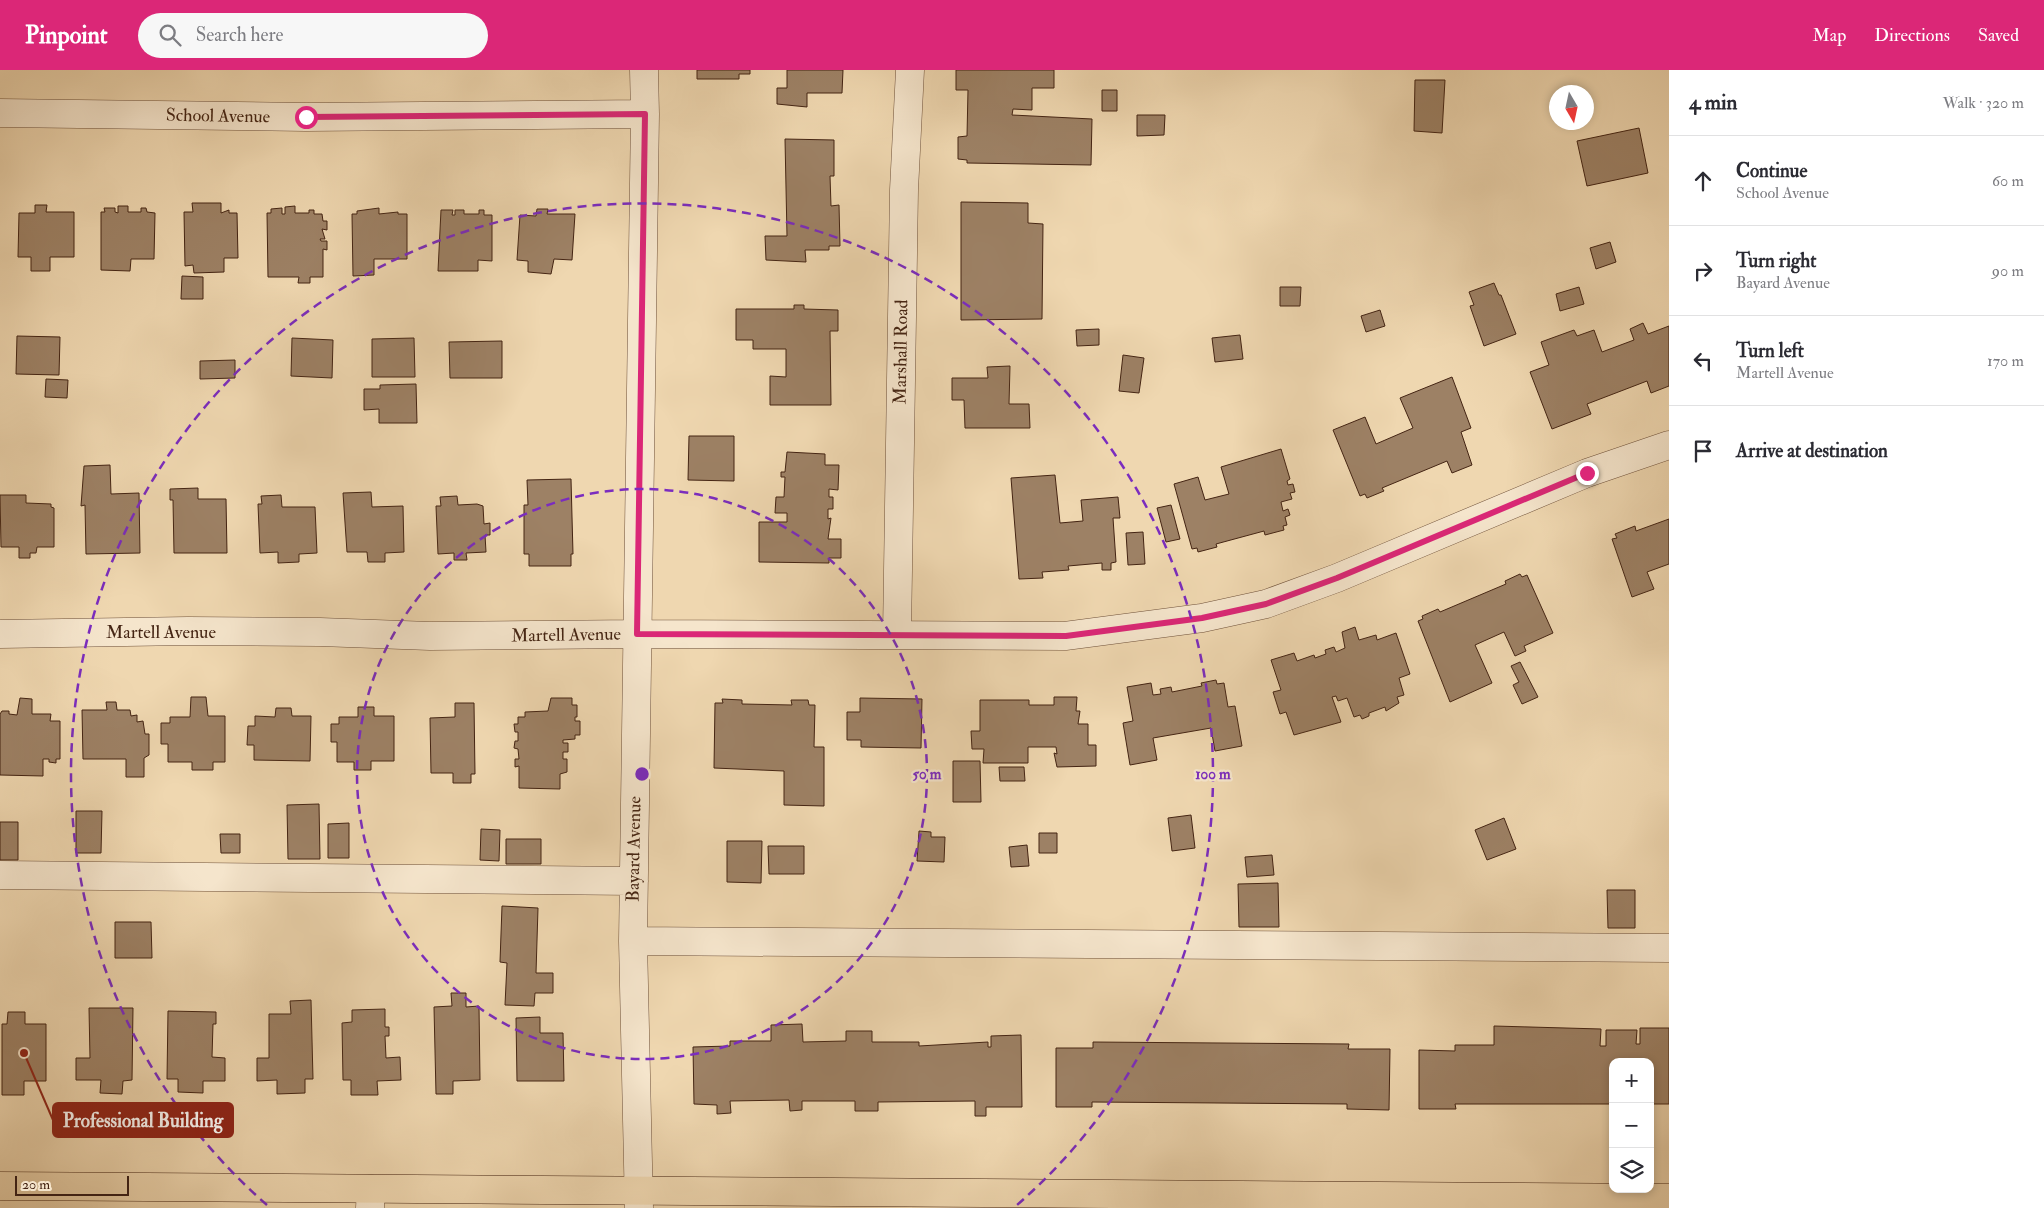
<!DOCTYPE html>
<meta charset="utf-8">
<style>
:root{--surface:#fff;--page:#f7f7f7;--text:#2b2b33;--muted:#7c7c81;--line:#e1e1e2;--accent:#db2777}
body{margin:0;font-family:"IM FELL Double Pica",serif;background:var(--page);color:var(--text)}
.controls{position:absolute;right:15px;bottom:15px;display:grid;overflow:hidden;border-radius:10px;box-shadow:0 2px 8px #0003}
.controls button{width:45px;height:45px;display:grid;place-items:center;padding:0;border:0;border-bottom:1px solid var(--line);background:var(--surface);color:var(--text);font:25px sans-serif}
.compass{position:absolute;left:1549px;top:15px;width:45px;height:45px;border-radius:50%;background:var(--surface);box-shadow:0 2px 8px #0003;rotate:171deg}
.scale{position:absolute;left:15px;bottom:12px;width:114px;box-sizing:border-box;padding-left:5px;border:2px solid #442413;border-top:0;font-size:14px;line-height:18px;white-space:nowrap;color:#442413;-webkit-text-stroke:4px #f5e5cc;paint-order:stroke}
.stop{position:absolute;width:15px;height:15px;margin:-11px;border:4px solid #db2777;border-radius:50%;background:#fff}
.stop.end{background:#db2777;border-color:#fff;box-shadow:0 1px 5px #0008}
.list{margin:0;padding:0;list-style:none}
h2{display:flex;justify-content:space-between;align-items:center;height:65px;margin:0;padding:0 20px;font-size:21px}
h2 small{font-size:16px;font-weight:400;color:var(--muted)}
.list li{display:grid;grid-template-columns:32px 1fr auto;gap:15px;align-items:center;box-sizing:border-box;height:90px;padding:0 20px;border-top:1px solid var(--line)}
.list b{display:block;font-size:19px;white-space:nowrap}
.list p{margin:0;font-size:16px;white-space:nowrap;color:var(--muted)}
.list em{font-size:16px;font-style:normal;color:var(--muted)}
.icon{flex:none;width:28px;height:28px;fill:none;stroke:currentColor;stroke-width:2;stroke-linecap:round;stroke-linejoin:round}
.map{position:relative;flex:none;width:1669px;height:1138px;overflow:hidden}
header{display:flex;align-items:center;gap:30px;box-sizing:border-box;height:70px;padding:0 25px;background:var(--accent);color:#fff}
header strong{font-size:24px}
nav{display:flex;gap:28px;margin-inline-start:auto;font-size:18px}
.search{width:350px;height:45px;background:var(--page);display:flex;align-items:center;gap:12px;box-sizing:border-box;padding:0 18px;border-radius:28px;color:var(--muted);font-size:19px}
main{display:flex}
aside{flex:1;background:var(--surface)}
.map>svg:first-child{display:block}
.building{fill:#9d8165;stroke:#442413}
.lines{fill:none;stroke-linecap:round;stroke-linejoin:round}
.minor-casing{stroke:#6f513a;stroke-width:29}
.major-casing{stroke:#442413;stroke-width:29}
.minor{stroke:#f5e5cc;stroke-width:28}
.major{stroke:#efd7b0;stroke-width:28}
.route{stroke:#db2777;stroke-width:6}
.ring{fill:none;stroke:#7b2cbf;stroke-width:2.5;stroke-dasharray:9 6}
.labels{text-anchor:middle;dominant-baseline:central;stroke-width:4.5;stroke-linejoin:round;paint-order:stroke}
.street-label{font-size:18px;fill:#442413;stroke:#f5e5cc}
.centre{fill:#7b2cbf;stroke:#f5e5cc;stroke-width:2.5}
.ring-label{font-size:15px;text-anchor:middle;font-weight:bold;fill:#7b2cbf;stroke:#f5e5cc;stroke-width:4.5;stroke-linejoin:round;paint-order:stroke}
.leader{fill:none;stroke:#8f2418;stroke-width:2}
.callout-dot{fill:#8f2418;stroke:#f5e5cc;stroke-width:2}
.callout{fill:#8f2418;stroke:#8f2418;stroke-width:2}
.callout-label{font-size:19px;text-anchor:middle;font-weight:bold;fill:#fff}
</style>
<header>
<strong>Pinpoint</strong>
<div class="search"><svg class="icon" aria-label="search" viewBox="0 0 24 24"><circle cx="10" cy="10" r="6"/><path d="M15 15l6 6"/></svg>Search here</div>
<nav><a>Map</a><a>Directions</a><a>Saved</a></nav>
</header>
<main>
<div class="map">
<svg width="1669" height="1138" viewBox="0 0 1669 1138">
<rect width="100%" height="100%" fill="#efd7b0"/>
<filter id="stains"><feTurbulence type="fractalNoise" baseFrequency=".004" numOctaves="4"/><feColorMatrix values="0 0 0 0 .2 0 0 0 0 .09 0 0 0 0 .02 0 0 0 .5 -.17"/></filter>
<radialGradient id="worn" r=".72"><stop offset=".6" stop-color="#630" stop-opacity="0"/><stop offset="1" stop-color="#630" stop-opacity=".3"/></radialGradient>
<path class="building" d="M 697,0 L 750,0 L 750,4 L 739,4 L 739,9 L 697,9 Z
M 787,0 L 843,0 L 842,23 L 807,23 L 807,37 L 777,34 L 777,18 L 787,18 Z
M 956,0 L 1054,0 L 1054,18 L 1032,18 L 1032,40 L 1013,39 L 1012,45 L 1092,49 L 1091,95 L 967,93 L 967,90 L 958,89 L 958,67 L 967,66 L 968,20 L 956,20 Z
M 1415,10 L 1445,10 L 1442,63 L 1414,61 Z
M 1102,20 L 1117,20 L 1117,41 L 1102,41 Z
M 1137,45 L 1165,45 L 1164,65 L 1137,66 Z
M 1639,58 L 1648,103 L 1587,116 L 1577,71 Z
M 785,69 L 834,70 L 834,106 L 830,106 L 831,136 L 839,135 L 840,176 L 829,176 L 829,180 L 805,180 L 806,192 L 766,190 L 765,166 L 787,166 Z
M 961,132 L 1028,133 L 1028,153 L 1043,154 L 1042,249 L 961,250 Z
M 192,133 L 221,133 L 221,143 L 229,140 L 229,143 L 237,143 L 238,188 L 224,188 L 224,202 L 194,203 L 193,195 L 185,196 L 184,142 L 193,142 Z
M 35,135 L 47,135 L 46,142 L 74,142 L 74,187 L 50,187 L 50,201 L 31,201 L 31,187 L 18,187 L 19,143 L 35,143 Z
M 118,136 L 128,136 L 128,142 L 141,142 L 141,138 L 146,138 L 147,142 L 155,143 L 154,189 L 131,189 L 130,201 L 101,200 L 101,142 L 105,142 L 104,138 L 115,138 L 115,142 L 118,143 Z
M 295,136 L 295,143 L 309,143 L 309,140 L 314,140 L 314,144 L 322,144 L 323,151 L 327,151 L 327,160 L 322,159 L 325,169 L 320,169 L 321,171 L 327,171 L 327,180 L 323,179 L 323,207 L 310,207 L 310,213 L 298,213 L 299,207 L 268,207 L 267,143 L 271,143 L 271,139 L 282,138 L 282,144 L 285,144 L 285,137 Z
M 379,138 L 379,144 L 398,142 L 398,144 L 407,144 L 407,189 L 374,189 L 374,205 L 353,206 L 352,144 L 357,144 L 357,141 Z
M 537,139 L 548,139 L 547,144 L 575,144 L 572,190 L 554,189 L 551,204 L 528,202 L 528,191 L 517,190 L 520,145 L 536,146 Z
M 441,140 L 453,140 L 452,145 L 455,145 L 455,140 L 464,140 L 464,144 L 479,144 L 479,140 L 484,140 L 484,145 L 492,145 L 492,191 L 478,190 L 478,201 L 438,201 Z
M 1610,172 L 1616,192 L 1596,199 L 1590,178 Z
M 182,206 L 203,207 L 203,229 L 181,229 Z
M 1494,213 L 1499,225 L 1501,225 L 1516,264 L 1484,276 L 1470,236 L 1474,235 L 1469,222 Z
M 1280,217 L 1301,217 L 1300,236 L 1280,236 Z
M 1579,217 L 1584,234 L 1560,241 L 1556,224 Z
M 794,235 L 804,235 L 804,239 L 838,240 L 838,261 L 830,261 L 831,335 L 770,335 L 770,306 L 786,307 L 786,279 L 753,279 L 753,270 L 736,270 L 736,239 L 794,239 Z
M 1380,240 L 1385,256 L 1366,262 L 1361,246 Z
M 1643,253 L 1648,264 L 1669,256 L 1669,316 L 1651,323 L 1647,311 L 1587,334 L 1591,344 L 1552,359 L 1530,302 L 1549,295 L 1541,272 L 1574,260 L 1577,266 L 1594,260 L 1602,282 L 1634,270 L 1630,259 Z
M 1099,259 L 1099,275 L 1077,276 L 1076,260 Z
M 1240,265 L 1243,289 L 1215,292 L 1212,268 Z
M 17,266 L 60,267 L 59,305 L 16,304 Z
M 292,268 L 333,270 L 332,308 L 291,306 Z
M 414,268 L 415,307 L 372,307 L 372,269 Z
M 502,271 L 502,308 L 450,308 L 449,272 Z
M 1123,285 L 1144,288 L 1139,323 L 1119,321 Z
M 235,290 L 235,308 L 200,309 L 200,291 Z
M 1010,296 L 1009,334 L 1029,334 L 1030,358 L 965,358 L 964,330 L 952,330 L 952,308 L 988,308 L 987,297 Z
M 1452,307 L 1471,358 L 1461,362 L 1472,395 L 1452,403 L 1447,391 L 1382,418 L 1384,421 L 1367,428 L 1365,424 L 1360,426 L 1333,360 L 1365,347 L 1376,374 L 1413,358 L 1400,328 Z
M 46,309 L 68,310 L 67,328 L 45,327 Z
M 416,314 L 417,353 L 379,353 L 379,339 L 364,340 L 364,319 L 380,319 L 380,315 Z
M 689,366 L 734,366 L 734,411 L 688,410 Z
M 1281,379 L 1290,409 L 1287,411 L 1288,415 L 1293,414 L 1295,422 L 1290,423 L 1292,429 L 1281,432 L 1283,441 L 1288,439 L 1290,445 L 1285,447 L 1287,455 L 1283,456 L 1284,460 L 1265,465 L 1264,461 L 1216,474 L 1217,477 L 1198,482 L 1197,478 L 1192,479 L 1174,414 L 1198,407 L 1205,430 L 1229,424 L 1221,397 Z
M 787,382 L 825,384 L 825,395 L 839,395 L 838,420 L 829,419 L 829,427 L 833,427 L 833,439 L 828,439 L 828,449 L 831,448 L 828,469 L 841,469 L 841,488 L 829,488 L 829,493 L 759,492 L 759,452 L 787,452 L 787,443 L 775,443 L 776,427 L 784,427 L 785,407 L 781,407 L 781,402 L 785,402 Z
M 110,395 L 111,424 L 139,423 L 140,483 L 86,484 L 85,435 L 81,436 L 84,396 Z
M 1055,405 L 1060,453 L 1083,451 L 1081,430 L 1118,427 L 1120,448 L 1113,448 L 1116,492 L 1111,493 L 1111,500 L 1102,500 L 1102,493 L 1068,496 L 1069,500 L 1042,502 L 1043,508 L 1019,509 L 1011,408 Z
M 571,409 L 573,484 L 571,484 L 571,496 L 529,496 L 529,484 L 524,484 L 524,435 L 528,435 L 527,410 Z
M 198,418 L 198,429 L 226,429 L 227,483 L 174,483 L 173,430 L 170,430 L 170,419 Z
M 371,422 L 372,437 L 403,436 L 404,482 L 385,483 L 385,492 L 368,492 L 367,482 L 347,482 L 343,423 Z
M 0,425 L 26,425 L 26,433 L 51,434 L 51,437 L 54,438 L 54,477 L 37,477 L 36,483 L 30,483 L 30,488 L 19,488 L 19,477 L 1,477 Z
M 281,425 L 282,437 L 315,437 L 317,483 L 299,484 L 299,492 L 278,493 L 278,482 L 260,483 L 258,434 L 262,434 L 261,426 Z
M 457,426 L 458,435 L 477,434 L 483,436 L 484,454 L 490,453 L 490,465 L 485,465 L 486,482 L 466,483 L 467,490 L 454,490 L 454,483 L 438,484 L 436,436 L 441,436 L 440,427 Z
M 1171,435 L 1180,469 L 1166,472 L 1157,438 Z
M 1669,449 L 1669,494 L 1647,502 L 1654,519 L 1632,527 L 1612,469 L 1617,468 L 1615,464 L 1635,456 L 1636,461 Z
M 1143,462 L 1145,494 L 1128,495 L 1126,463 Z
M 1520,504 L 1522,507 L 1527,505 L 1553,563 L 1524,576 L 1526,581 L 1515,586 L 1504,562 L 1475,575 L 1492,613 L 1450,632 L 1418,551 L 1423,549 L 1422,546 L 1438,539 L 1440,542 L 1506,514 L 1505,511 Z
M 1355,557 L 1359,570 L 1376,565 L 1377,570 L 1396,563 L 1410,604 L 1399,608 L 1404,625 L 1397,627 L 1399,633 L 1386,641 L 1385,637 L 1369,643 L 1369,646 L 1362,649 L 1360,645 L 1354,647 L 1347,628 L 1338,631 L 1336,626 L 1332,627 L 1341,652 L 1294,665 L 1286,642 L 1280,644 L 1273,622 L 1281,620 L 1271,590 L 1294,583 L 1297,591 L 1314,585 L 1315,588 L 1326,584 L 1325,580 L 1334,577 L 1336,582 L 1345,578 L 1342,562 Z
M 1520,592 L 1538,627 L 1522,634 L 1513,615 L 1519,612 L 1511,596 Z
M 1216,610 L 1217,614 L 1224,613 L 1228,637 L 1235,636 L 1242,676 L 1215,681 L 1211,658 L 1153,668 L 1157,690 L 1130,695 L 1123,653 L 1133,651 L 1127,617 L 1151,613 L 1153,625 L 1161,624 L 1160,619 L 1171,617 L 1172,622 L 1202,616 L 1201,613 Z
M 191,627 L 206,627 L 208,646 L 225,646 L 225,692 L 213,692 L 213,700 L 192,700 L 192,692 L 168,692 L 168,674 L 161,674 L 161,653 L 170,653 L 170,647 L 190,647 Z
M 1054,627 L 1077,627 L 1076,641 L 1080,641 L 1078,654 L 1088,654 L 1088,675 L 1096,675 L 1096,696 L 1057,697 L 1054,683 L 1057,684 L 1056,677 L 1028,677 L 1028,693 L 983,693 L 984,679 L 972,679 L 971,661 L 980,661 L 980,630 L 1029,630 L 1029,635 L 1054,635 Z
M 20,628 L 32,629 L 32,644 L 51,644 L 50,651 L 60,651 L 60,689 L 56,689 L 56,693 L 49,692 L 49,689 L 43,689 L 43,706 L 0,705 L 0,644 L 2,641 L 9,641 L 9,644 L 17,645 Z
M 551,628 L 572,628 L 572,635 L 577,635 L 577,647 L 575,647 L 575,651 L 580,651 L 580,665 L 575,665 L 575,669 L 563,670 L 563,673 L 568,673 L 568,682 L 563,682 L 563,689 L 567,689 L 567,702 L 560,704 L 560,719 L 519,718 L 519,696 L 515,697 L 515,689 L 519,689 L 518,679 L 514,678 L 515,671 L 518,671 L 518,662 L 515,662 L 514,654 L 518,654 L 518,647 L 525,647 L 525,642 L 548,641 Z
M 860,628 L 922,629 L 921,678 L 861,677 L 861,670 L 847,670 L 847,642 L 860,642 Z
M 722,629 L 742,630 L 742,634 L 792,635 L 791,630 L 808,630 L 809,635 L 815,635 L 814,677 L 824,677 L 824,736 L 784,735 L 784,701 L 714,698 L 715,633 L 723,633 Z
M 106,632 L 116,632 L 117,640 L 130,640 L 131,646 L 137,645 L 137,652 L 143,651 L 145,664 L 149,664 L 149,685 L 144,688 L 144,707 L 126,707 L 126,689 L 83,689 L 82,640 L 107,640 Z
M 455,633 L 474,633 L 475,704 L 471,704 L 471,713 L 453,713 L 453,703 L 431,703 L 430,648 L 455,647 Z
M 358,637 L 374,637 L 374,646 L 394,646 L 394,691 L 371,691 L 371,700 L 354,700 L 354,692 L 337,692 L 337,672 L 331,672 L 331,654 L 339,654 L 339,647 L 358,647 Z
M 276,638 L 291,638 L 292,646 L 311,646 L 310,691 L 254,690 L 254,675 L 247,675 L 248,656 L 255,656 L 255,646 L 275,647 Z
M 953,691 L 980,691 L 981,732 L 953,732 Z
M 999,697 L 1024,697 L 1025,711 L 1000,711 Z
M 319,734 L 320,789 L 288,789 L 287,735 Z
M 76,741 L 102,741 L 101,783 L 76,783 Z
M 1191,745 L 1195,778 L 1172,781 L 1168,748 Z
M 1504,748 L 1516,779 L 1487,790 L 1475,760 Z
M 0,752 L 18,752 L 18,790 L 0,790 Z
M 349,753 L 349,788 L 328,788 L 328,754 Z
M 481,759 L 500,760 L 499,791 L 480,790 Z
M 919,761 L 931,762 L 931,767 L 945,767 L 944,792 L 917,791 Z
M 1039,763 L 1057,763 L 1057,783 L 1039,783 Z
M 220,764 L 240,764 L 240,783 L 221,783 Z
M 506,769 L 541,769 L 541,794 L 506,794 Z
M 727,771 L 762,771 L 761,813 L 727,812 Z
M 1027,775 L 1029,796 L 1011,797 L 1009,777 Z
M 768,776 L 804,776 L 804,804 L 769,804 Z
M 1272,785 L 1274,805 L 1247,807 L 1245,787 Z
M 1278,813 L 1279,857 L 1239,857 L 1238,814 Z
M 1607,820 L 1635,820 L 1635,858 L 1608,858 Z
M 502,836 L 538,838 L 536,903 L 553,903 L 553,923 L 535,923 L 534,936 L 505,935 L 507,893 L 500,892 Z
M 115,852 L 151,852 L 152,888 L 115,888 Z
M 451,923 L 466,923 L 466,937 L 479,936 L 480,1010 L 453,1011 L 453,1024 L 436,1024 L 434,937 L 452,936 Z
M 311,930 L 313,1009 L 305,1009 L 305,1023 L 277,1024 L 277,1010 L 257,1011 L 257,988 L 269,988 L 269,944 L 291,944 L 290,931 Z
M 89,938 L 133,938 L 132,1010 L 123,1011 L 122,1024 L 100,1023 L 101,1010 L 76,1010 L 76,988 L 90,988 Z
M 385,939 L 385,957 L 389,957 L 389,966 L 385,966 L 386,988 L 400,987 L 401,1010 L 377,1011 L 378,1025 L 351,1025 L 351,1010 L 343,1010 L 342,953 L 352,952 L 352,940 Z
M 168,941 L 216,942 L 216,954 L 213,954 L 212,987 L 225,988 L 225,1011 L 203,1011 L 203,1023 L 178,1022 L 178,1009 L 167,1009 Z
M 8,942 L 25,942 L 25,954 L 46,954 L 46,1011 L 24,1011 L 24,1025 L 2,1025 L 2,954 L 7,954 Z
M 540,947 L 540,963 L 563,963 L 564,1011 L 517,1011 L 516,948 Z
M 802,954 L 803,972 L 846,971 L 846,961 L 872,961 L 872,972 L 919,972 L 919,976 L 988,972 L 988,977 L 991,977 L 991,966 L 1021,965 L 1022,1037 L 986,1037 L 986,1046 L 975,1046 L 975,1031 L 878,1032 L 878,1041 L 855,1041 L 855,1031 L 802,1031 L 802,1040 L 790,1041 L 789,1030 L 730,1031 L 731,1043 L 717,1044 L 717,1035 L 694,1034 L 693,977 L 730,976 L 730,971 L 771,971 L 771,955 Z
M 1494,956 L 1601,959 L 1600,976 L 1606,976 L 1606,960 L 1637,960 L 1636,974 L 1640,974 L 1640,958 L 1669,958 L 1669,1034 L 1650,1034 L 1650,992 L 1613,992 L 1613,1034 L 1455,1034 L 1456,1039 L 1419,1039 L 1419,980 L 1455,981 L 1455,975 L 1494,975 Z
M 1093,972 L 1349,974 L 1348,979 L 1390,979 L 1389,1040 L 1347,1039 L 1347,1034 L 1092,1032 L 1092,1037 L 1056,1037 L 1056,978 L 1093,978 Z"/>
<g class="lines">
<defs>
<path id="minor" d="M 0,43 L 306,47 L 645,44
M 0,564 L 188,561 L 320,562 L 430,566 L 637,564 L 1065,566 L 1202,548 L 1266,534 L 1337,508 L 1587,403 L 1669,375
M 897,564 L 904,120 L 910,0
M 0,805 L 634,811
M 633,871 L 1669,878
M 370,1138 L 371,1119
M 639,1138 L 633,871 L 645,44 L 644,0"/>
<path id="major" d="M 0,1116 L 1669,1128"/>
</defs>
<use href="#minor" class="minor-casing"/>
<use href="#major" class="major-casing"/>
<use href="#minor" class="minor"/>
<use href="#major" class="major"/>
</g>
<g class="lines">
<path class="route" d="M 306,47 L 645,44 L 637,564 L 1066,566 L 1202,548 L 1266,534 L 1337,508 L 1587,403"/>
</g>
<g class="ring">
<circle cx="642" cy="704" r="285"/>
<path d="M267 1135A571 571 0 1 1 1017 1135"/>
</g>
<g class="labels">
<g class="street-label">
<text transform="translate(218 46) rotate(1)">School Avenue</text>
<text transform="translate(901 282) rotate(-89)">Marshall Road</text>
<text x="161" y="562">Martell Avenue</text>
<text transform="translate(566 565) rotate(-1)">Martell Avenue</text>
<text transform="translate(634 779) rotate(-89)">Bayard Avenue</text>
</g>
</g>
<circle cx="642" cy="704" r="8" class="centre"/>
<g class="ring-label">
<text x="927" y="709">50 m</text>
<text x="1213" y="709">100 m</text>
</g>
<path class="leader" d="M24 983L53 1050"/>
<circle class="callout-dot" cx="24" cy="983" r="5"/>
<rect class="callout" x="53" y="1033" width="180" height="34" rx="5"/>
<g class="callout-label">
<text x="143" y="1057">Professional Building</text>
</g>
<rect width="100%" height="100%" filter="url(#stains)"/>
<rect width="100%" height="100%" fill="url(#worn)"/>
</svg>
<div class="controls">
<button>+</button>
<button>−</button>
<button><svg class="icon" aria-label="layers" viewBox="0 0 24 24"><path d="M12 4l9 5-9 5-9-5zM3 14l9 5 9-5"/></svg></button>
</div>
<svg class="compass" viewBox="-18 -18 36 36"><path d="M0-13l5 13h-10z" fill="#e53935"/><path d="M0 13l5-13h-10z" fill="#7c7c81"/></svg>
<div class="scale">20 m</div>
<div class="stop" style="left:306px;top:47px"></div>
<div class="stop end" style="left:1587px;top:403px"></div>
</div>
<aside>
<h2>4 min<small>Walk · 320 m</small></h2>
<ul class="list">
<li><svg class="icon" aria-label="ahead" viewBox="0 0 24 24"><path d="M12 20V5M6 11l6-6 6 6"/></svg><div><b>Continue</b><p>School Avenue</p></div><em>60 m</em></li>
<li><svg class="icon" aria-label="right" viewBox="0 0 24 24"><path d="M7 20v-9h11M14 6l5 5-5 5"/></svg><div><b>Turn right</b><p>Bayard Avenue</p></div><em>90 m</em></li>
<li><svg class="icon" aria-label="left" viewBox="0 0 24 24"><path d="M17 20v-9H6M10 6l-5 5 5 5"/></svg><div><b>Turn left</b><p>Martell Avenue</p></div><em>170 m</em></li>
<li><svg class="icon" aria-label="arrive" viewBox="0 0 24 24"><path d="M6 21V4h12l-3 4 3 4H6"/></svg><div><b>Arrive at destination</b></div></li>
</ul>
</aside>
</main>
